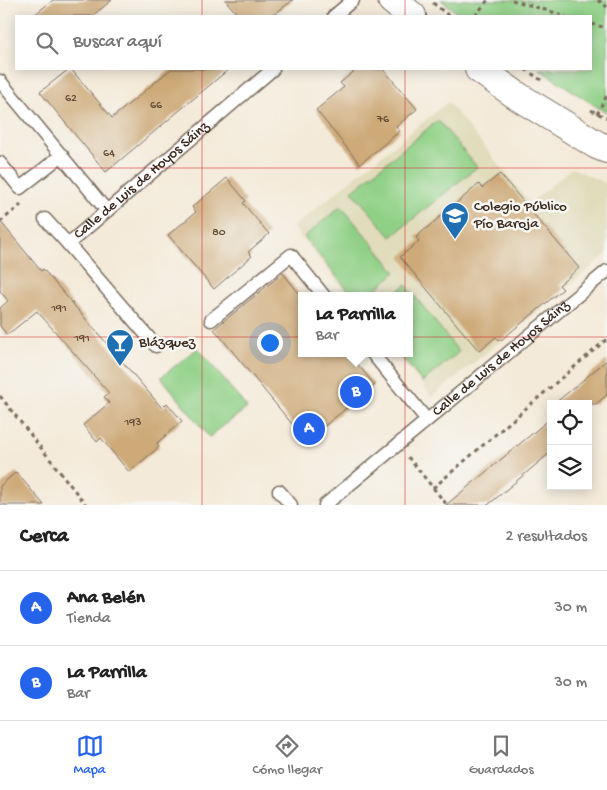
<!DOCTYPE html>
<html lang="es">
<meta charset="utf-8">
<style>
:root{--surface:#fff;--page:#f6f6f6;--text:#222;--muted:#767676;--line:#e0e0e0;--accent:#2563eb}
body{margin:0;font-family:"Gochi Hand",sans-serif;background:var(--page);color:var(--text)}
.controls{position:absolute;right:15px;bottom:15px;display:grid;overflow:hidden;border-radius:0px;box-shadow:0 2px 12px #0003}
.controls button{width:45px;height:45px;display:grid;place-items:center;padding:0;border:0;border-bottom:1px solid var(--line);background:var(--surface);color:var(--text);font:25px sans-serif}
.you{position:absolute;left:269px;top:342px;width:18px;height:18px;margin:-12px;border:4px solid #fff;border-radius:50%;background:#1a73e8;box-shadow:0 0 0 8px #1a73e833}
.badge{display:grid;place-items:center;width:32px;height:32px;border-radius:50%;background:var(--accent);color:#fff;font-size:16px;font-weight:700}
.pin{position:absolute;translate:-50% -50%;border:2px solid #fff;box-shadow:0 1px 5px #0006}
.popup{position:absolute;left:298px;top:292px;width:115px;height:65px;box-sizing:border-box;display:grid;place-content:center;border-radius:0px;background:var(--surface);filter:drop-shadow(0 1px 4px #0005);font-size:16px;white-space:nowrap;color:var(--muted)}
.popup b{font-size:19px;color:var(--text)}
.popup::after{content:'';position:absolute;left:50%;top:100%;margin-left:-10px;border:10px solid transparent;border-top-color:var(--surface)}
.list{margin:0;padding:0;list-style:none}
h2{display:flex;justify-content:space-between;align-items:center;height:65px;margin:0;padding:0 20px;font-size:21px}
h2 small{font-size:16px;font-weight:400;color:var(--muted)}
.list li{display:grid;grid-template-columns:32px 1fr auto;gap:15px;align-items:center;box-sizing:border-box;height:75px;padding:0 20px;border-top:1px solid var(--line)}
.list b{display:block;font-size:19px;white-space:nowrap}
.list p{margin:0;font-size:16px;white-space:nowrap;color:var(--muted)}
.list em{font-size:16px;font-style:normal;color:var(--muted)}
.icon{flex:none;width:28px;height:28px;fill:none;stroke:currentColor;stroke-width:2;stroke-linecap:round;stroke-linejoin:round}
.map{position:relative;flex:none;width:607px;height:505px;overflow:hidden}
.search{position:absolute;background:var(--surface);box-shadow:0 2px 12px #0003;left:15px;right:15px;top:15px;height:55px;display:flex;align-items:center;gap:12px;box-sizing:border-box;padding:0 18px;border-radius:0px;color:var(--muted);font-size:19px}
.sheet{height:215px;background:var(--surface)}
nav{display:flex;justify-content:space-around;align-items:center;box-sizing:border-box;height:70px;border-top:1px solid var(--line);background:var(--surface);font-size:14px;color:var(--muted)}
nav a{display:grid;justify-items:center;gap:2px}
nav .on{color:var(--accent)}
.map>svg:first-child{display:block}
.built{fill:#e1dcbb}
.green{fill:#90d086;stroke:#667d52}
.building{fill:#ceaa79}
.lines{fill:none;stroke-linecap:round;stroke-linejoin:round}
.service-casing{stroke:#7c6d5f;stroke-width:15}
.tertiary-casing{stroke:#7c6d5f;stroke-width:30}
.path{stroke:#7c6d5f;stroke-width:3;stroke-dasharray:4 4;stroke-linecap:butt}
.service{stroke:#fff;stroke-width:12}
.tertiary{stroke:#fff;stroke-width:28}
.grid{fill:none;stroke:#d62828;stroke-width:1;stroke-opacity:0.55}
.labels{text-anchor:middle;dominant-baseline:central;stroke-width:5;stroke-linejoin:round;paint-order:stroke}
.number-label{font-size:12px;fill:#604a35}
.street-label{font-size:15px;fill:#3b2a1e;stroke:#f6f6f2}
.poi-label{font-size:15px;fill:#3b2a1e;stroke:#f6f6f2;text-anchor:start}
</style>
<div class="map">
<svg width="607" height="505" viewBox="0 0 607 505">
<rect width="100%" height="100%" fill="#f6f6f2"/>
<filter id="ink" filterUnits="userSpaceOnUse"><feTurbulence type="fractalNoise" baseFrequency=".02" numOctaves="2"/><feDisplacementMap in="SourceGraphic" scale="10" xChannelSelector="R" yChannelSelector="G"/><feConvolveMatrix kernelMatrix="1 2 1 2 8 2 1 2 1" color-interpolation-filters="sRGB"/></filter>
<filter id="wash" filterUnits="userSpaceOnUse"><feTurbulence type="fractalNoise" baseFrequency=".0096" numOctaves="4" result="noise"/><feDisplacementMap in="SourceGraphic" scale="20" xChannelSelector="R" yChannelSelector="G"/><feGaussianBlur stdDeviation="1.12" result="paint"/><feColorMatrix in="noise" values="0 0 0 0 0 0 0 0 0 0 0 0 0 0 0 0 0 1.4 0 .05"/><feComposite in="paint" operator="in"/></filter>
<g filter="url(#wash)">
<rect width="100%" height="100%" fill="#f4ead9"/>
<path class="built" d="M 448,102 L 530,203 L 572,168 L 607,184 L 607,254 L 432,397 L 396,353 L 410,353 L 410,296 L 349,296 L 293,227 Z"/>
<path class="green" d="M 441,0 L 607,0 L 607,112 L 600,109 L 539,69 L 591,69 L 591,16 L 461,16 Z
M 438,120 L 477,167 L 391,237 L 352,191 Z
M 341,206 L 396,272 L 368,296 L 353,296 L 304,237 Z
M 406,285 L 459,352 L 422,382 L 399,353 L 410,353 L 410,296 L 392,296 Z
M 198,348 L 247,408 L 209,437 L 161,377 Z"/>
<g id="blocks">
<path class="building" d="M 53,0 L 112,0 L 92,16 L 33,16 Z
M 225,0 L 293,0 L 272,16 L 239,16 Z
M 69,69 L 71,69 L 112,118 L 171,69 L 229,69 L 106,172 L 40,92 Z
M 357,69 L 383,69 L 417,109 L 396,127 L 400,131 L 360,164 L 316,110 L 344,87 L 340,83 Z
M 500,174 L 579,268 L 559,285 L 563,289 L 500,341 L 496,337 L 479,351 L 400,257 L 419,241 L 416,237 L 479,184 L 482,188 Z
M 227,178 L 246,201 L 243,203 L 269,234 L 248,252 L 252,256 L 214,289 L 168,235 L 196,212 L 192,207 Z
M 0,221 L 41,271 L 43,269 L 162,408 L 167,403 L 182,421 L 157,443 L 159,447 L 129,472 L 101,438 L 97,442 L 83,425 L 109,403 L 104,397 L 109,393 L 37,311 L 7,335 L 0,326 L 0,308 L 8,301 L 0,291 Z
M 283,273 L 302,297 L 302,353 L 348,353 L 375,385 L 306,441 L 214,329 Z
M 607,360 L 607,395 L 596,404 L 554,404 Z
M 551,418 L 551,452 L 488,505 L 446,505 Z
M 16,472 L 44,505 L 0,505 L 0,486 Z"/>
</g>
</g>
<g filter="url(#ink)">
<use href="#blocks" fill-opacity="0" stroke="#7c6d5f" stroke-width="1"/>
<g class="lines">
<defs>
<g id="service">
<path d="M 334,16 L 353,0"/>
<path d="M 0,81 L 107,211"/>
<path d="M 0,163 L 20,188 L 62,155"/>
<path d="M 45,219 L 68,244"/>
<path d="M 211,320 L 291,255 L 324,296"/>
<path id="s1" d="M 156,346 L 68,244 L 273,69"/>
<path d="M 372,353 L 427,420"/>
<path d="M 279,491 L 291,505"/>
<path id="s2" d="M 325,505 L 607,271"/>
</g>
<path id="tertiary" d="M 392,0 L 412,16
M 479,69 L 519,97 L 597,145 L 607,149"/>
</defs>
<use href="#service" class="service-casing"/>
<use href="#tertiary" class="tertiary-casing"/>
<path class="path" d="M 512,0 L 566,16
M 598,0 L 607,7
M 433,3 L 449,16
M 475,16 L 488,0
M 591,24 L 607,28
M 525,69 L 541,80
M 591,110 L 607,118
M 597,114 L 607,95
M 0,222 L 21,205
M 0,396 L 86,505
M 408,457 L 447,505
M 433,488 L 607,339"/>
<use href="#service" class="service"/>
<use href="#tertiary" class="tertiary"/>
</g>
</g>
<path class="grid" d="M 202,0 L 202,16M 405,0 L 405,16M 202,69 L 202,505M 405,69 L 405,505M 0,168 L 607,168M 0,337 L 607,337"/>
<defs>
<symbol id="school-pin" viewBox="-11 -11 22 30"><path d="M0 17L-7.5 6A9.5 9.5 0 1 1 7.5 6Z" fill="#1f6fb2" stroke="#f6f6f2"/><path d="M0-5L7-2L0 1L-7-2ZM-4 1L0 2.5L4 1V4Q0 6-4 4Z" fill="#fff"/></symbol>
<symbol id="bar-pin" viewBox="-11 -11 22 30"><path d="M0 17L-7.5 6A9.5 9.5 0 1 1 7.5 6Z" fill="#1f6fb2" stroke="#f6f6f2"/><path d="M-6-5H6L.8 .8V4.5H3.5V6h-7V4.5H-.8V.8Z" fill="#fff"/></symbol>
</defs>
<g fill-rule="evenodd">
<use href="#school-pin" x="439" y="200" width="32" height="43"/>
<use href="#bar-pin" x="104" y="327" width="32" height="43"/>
</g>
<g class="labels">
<g class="number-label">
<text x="71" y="99">62</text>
<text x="156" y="106">66</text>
<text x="383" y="120">76</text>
<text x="109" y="154">64</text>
<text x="219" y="233">80</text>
<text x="59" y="309">191</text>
<text x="82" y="339">191</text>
<text x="133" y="423">193</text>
</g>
<g class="street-label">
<text stroke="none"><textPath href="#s1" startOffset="232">Calle de Luis de Hoyos Sáinz</textPath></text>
<text stroke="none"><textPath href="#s2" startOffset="229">Calle de Luis de Hoyos Sáinz</textPath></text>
</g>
<g class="poi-label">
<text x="474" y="207">Colegio Público<tspan x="474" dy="17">Pío Baroja</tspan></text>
<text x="139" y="343">Blázquez</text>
</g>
</g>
</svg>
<div class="controls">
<button><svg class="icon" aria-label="locate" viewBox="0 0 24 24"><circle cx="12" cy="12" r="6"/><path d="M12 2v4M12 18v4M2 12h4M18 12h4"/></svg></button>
<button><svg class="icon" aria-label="layers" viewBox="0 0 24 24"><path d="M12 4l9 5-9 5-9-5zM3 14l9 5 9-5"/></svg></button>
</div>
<div class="you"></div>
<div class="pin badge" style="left:309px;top:429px">A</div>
<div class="pin badge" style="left:356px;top:392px">B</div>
<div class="popup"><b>La Parrilla</b>Bar</div>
<div class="search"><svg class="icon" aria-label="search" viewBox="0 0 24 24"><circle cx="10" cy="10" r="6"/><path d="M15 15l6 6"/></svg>Buscar aquí</div>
</div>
<section class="sheet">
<h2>Cerca<small>2 resultados</small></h2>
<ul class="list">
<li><span class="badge">A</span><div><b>Ana Belén</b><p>Tienda</p></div><em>30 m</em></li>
<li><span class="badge">B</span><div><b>La Parrilla</b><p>Bar</p></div><em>30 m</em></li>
</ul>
</section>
<nav>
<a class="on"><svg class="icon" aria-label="map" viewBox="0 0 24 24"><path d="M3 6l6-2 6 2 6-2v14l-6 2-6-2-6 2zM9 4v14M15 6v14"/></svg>Mapa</a>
<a><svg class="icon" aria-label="directions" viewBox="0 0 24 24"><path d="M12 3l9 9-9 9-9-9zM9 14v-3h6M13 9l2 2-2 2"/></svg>Cómo llegar</a>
<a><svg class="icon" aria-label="saved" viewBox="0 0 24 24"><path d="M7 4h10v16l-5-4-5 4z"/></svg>Guardados</a>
</nav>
